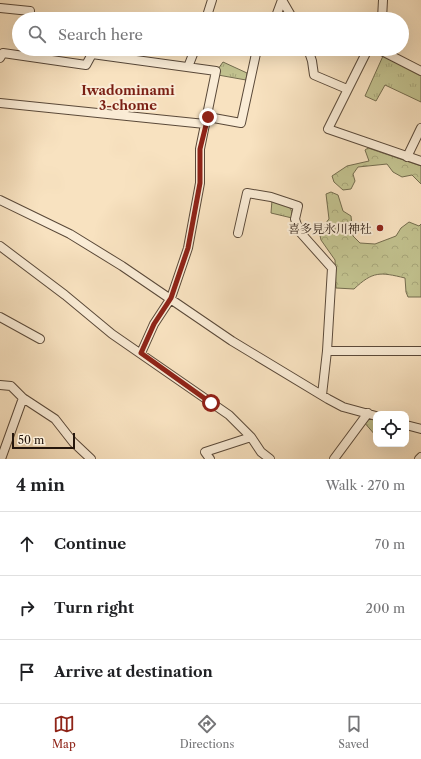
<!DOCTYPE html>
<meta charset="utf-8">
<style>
:root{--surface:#fff;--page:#f6f6f6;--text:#202124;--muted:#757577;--line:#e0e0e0;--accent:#8f2418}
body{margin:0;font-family:"Libre Caslon Text","Noto Serif JP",serif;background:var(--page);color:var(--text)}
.controls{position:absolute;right:12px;bottom:12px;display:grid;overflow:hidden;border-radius:8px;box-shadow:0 4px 16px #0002}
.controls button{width:36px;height:36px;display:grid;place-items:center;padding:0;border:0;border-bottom:1px solid var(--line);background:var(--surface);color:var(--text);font:20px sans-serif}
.scale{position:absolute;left:12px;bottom:10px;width:63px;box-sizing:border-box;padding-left:4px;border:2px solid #25160c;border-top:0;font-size:11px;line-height:14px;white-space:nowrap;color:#25160c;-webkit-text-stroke:3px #faecd6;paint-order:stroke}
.stop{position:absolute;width:12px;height:12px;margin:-9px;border:3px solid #8f2418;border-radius:50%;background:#fff}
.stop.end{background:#8f2418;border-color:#fff;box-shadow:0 1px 4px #0008}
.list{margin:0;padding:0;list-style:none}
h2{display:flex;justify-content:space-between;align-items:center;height:52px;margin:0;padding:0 16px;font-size:17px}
h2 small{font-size:13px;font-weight:400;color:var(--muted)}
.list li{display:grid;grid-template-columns:26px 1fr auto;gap:12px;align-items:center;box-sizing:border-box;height:64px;padding:0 16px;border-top:1px solid var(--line)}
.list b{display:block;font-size:15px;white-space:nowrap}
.list em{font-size:13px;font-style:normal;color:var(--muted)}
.icon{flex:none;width:22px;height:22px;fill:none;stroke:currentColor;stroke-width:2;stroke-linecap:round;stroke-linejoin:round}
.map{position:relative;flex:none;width:421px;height:459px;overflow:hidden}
.search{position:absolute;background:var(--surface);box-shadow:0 4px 16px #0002;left:12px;right:12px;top:12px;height:44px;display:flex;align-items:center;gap:10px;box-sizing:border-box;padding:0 14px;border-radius:22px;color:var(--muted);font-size:15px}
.sheet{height:244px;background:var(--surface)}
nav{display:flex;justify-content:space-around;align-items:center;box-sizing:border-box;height:56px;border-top:1px solid var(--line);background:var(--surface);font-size:11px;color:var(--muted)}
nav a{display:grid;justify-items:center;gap:2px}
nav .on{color:var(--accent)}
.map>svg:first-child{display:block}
.forest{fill:url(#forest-crowns);stroke:#746c4e}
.park{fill:url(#park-tufts);stroke:#746c4e}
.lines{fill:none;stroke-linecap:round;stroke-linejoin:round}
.minor-casing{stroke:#5a4939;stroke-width:10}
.minor{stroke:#faecd6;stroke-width:8}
.route{stroke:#8f2418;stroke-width:5}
.poi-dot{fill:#8f2418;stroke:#faecd6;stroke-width:1.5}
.labels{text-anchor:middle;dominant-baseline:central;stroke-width:4;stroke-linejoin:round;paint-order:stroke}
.poi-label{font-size:12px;fill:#25160c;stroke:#faecd6;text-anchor:end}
.neighbourhood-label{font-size:13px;font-weight:bold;fill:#7a1f14;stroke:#faecd6}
</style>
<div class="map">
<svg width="421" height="459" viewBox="0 0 421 459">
<defs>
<pattern id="forest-crowns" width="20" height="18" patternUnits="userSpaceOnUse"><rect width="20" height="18" fill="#c2c28f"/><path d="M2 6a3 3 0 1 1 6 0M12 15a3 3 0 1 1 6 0" fill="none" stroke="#a7a67a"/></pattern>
<pattern id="park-tufts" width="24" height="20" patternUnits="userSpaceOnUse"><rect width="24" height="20" fill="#c2c28f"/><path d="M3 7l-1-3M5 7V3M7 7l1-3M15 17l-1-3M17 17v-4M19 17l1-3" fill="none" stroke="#a7a67a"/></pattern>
</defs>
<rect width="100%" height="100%" fill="#f8e2c0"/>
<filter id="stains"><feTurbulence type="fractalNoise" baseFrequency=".005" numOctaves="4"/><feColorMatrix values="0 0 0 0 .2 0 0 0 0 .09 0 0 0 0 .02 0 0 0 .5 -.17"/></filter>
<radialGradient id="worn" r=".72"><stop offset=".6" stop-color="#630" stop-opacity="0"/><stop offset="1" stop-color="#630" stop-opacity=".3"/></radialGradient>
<path class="forest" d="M 368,148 L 421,166 L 421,184 L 412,175 L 402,177 L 393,172 L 387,164 L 358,167 L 353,174 L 355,181 L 351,189 L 343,190 L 334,182 L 332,176 L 347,166 L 369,161 L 365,150 Z
M 331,192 L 338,195 L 343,211 L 351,216 L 353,236 L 360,243 L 375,244 L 396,236 L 401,228 L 409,222 L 419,226 L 421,224 L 421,297 L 408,297 L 406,292 L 405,278 C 380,272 373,271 354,289 L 336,288 L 335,260 L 321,240 L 319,231 L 329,219 L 326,194 Z"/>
<path class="park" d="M 383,56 L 421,75 L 421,102 L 385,85 L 376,101 L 365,96 Z
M 223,62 L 247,73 L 246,80 L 218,75 L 218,69 Z
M 272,200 C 284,204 293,204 292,218 L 271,213 Z
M 368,413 L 376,416 L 376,436 L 363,421 Z"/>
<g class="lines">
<defs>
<path id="minor" d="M 282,0 L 293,19
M 0,8 L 30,11 L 29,19
M 206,19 L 212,0
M 275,19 L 282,0
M 382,19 L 383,0
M 308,49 L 312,61 L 314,75 L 347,89
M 368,49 L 328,129 L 421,161
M 378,49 L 421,71
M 0,58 L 3,53 L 86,65 L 92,54 L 216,71 L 200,149 L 200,183 L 188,248 L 171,298 L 154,324 L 141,353
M 188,67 L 195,49
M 0,103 L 205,124
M 208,117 L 241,123 L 257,49
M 407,157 L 421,128
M 0,200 L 70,234 L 122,266 L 232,341 L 328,399 L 343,407 L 376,416
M 238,233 L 247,193 L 271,197 L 298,206 L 295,219 L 299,231 L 332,268 L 327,351 L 322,395
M 0,246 L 65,295 L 112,334 L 229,415 L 251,437 L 261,452 L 270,459
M 0,317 L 40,339
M 327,351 L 421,351
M 0,385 L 11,386 L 23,398 L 55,419 L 73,442 L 91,459
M 406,425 L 421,429
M 1,459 L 23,398
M 210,459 L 205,452 L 251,437
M 334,459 L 368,413
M 419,459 L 421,457"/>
</defs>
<use href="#minor" class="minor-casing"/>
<use href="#minor" class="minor"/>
</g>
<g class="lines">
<path class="route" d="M 208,117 L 200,149 L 200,183 L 188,248 L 171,298 L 154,324 L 141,353 L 211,403"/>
</g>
<circle class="poi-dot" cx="380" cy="228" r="4"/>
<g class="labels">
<g class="poi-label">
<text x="372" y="228">喜多見氷川神社</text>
</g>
<g class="neighbourhood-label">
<text x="128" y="90">Iwadominami<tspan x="128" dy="15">3-chome</tspan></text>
</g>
</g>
<rect width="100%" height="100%" filter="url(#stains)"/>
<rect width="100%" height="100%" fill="url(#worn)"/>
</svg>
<div class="controls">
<button><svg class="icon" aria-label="locate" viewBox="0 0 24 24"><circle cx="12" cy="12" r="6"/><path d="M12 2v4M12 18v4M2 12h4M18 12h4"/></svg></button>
</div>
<div class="scale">50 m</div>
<div class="stop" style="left:211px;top:403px"></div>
<div class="stop end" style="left:208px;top:117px"></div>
<div class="search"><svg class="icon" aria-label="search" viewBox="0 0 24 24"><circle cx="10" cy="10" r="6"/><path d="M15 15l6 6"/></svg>Search here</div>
</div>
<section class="sheet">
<h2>4 min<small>Walk · 270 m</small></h2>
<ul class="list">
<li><svg class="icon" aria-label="ahead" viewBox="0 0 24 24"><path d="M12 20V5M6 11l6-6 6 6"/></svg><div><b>Continue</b></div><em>70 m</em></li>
<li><svg class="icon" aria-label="right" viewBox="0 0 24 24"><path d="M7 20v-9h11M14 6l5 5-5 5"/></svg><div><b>Turn right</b></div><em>200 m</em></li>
<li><svg class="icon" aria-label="arrive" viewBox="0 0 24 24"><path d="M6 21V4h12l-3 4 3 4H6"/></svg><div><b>Arrive at destination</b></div></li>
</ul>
</section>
<nav>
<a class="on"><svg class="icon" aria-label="map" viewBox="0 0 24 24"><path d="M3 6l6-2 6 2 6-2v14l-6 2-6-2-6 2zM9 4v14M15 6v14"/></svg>Map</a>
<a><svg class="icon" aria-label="directions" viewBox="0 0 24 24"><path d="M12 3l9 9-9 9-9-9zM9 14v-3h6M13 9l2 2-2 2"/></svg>Directions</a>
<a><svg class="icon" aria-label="saved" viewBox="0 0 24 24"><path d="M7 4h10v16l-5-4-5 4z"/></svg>Saved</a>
</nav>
